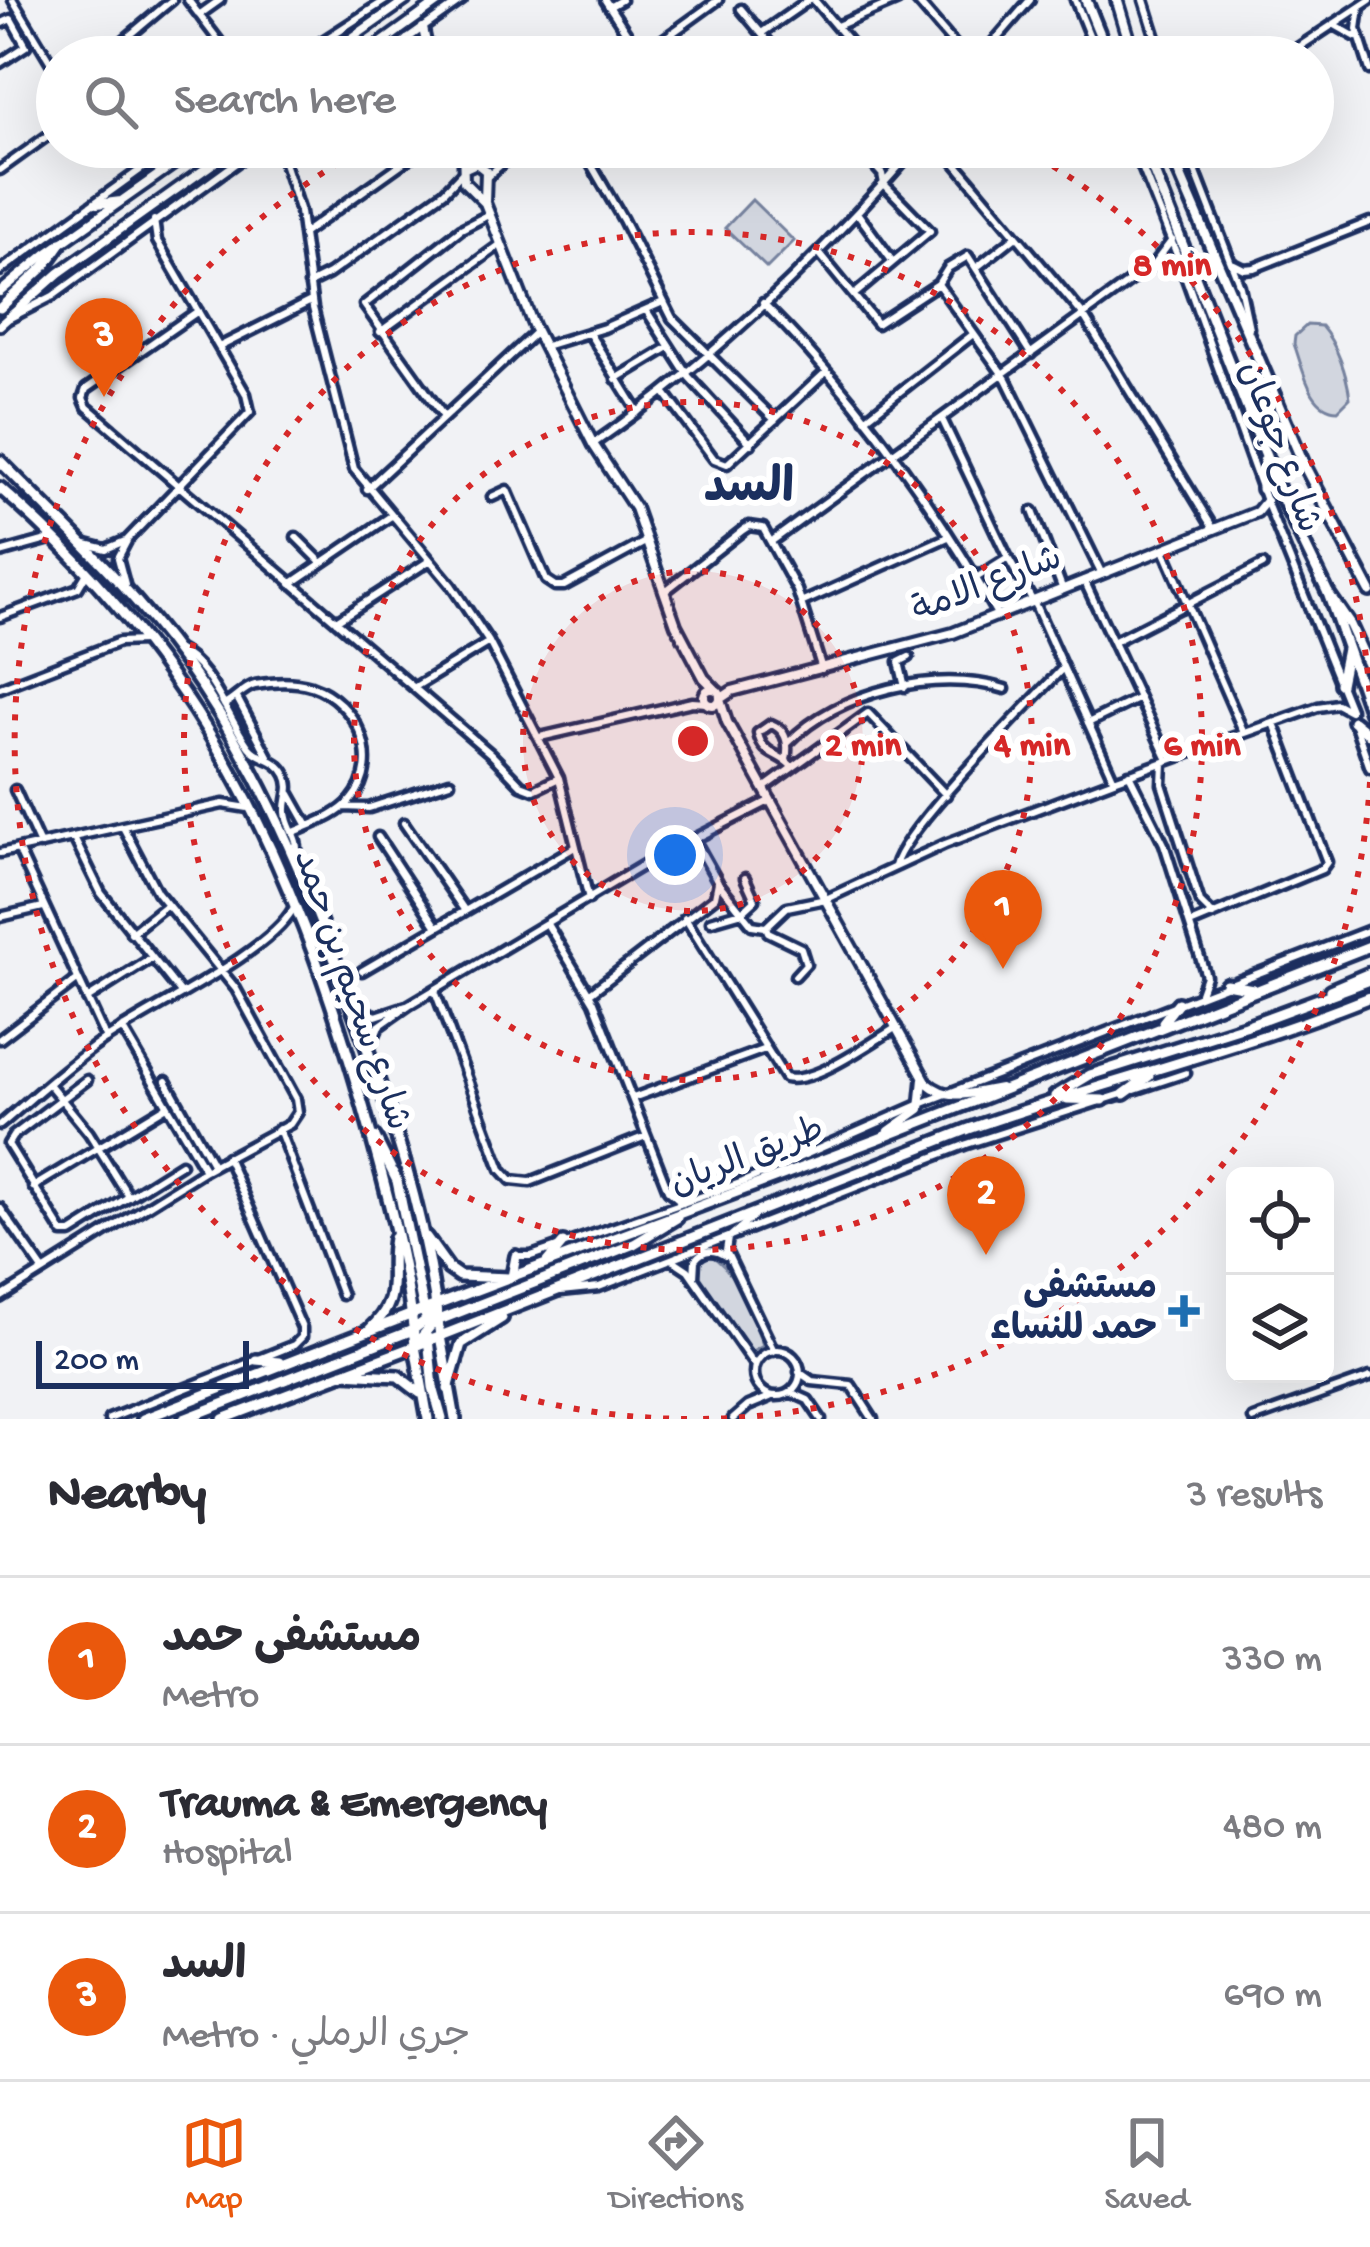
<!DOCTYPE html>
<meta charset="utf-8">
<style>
:root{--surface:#fff;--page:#f7f7f7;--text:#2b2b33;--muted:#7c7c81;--line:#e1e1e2;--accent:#ea580c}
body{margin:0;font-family:"Gochi Hand","Playpen Sans Arabic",sans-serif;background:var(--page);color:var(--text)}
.controls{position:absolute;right:36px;bottom:36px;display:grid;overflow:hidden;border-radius:18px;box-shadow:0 12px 48px #0002}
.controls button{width:108px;height:108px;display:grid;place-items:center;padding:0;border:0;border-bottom:3px solid var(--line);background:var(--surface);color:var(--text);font:60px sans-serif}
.scale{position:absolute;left:36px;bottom:30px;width:213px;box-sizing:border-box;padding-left:12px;border:6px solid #1b2f5e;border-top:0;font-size:33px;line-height:42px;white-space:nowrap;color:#1b2f5e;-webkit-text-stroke:9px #fff;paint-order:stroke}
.you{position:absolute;left:675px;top:855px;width:42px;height:42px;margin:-30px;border:9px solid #fff;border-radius:50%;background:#1a73e8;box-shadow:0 0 0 18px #1a73e833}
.badge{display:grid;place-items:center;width:78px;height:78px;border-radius:50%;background:var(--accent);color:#fff;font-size:39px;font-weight:700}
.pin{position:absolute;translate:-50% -99px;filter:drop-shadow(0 3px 6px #0008)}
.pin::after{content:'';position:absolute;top:63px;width:42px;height:36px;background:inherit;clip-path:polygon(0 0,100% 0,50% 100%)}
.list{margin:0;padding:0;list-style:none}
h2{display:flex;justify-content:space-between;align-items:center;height:156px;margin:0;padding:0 48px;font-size:51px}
h2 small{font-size:39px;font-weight:400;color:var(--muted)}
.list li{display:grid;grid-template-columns:78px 1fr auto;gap:36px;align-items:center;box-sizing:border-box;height:168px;padding:0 48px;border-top:3px solid var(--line)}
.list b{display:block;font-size:45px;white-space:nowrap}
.list p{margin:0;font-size:39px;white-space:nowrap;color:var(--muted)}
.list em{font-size:39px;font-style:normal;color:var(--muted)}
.icon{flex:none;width:66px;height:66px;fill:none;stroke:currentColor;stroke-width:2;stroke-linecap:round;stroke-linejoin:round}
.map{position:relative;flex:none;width:1370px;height:1419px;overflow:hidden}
.search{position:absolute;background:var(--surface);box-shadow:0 12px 48px #0002;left:36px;right:36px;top:36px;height:132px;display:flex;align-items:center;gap:30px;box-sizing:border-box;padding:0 42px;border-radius:66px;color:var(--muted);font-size:45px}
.sheet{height:660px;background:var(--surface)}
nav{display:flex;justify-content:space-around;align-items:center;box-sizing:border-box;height:168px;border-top:3px solid var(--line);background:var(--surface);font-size:33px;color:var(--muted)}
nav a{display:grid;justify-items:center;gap:6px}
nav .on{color:var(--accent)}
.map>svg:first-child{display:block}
.green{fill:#d2d6df;stroke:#76829e;stroke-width:3}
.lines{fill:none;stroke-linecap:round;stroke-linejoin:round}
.minor-casing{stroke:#1b2f5e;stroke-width:15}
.tertiary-casing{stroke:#1b2f5e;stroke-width:16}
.secondary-casing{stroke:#1b2f5e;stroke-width:16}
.primary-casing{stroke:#1b2f5e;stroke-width:18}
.trunk-casing{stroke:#1b2f5e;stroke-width:18}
.minor{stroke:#fff;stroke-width:6}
.tertiary{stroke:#fff;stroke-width:8}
.secondary{stroke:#fff;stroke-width:8}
.primary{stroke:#fff;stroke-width:9}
.trunk{stroke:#fff;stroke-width:9}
.ring{fill:none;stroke:#d62828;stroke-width:6;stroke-dasharray:6 12}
.poi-dot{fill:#1f6fb2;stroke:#fff;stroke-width:4.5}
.labels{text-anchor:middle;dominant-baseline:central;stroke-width:12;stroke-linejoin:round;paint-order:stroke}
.street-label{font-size:36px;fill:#1b2f5e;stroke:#fff}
.poi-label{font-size:36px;font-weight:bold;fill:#1b2f5e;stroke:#fff;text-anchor:end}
.district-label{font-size:48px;font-weight:bold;fill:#1b2f5e;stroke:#fff}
.centre{fill:#d62828;stroke:#fff;stroke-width:6}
.ring-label{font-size:36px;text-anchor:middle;font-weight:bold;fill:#d62828;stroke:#fff;stroke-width:12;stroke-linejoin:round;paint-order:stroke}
</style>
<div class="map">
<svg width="1370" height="1419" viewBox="0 0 1370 1419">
<rect width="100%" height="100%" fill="#f1f2f5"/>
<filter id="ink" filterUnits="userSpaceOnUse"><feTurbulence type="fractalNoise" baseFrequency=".00833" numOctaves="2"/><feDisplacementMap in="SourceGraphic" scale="24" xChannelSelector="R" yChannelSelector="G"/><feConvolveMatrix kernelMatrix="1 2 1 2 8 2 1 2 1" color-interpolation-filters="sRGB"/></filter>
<g filter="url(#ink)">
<path class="green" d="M 752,200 L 794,241 L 767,268 L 725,228 Z
M 1307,325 L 1321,326 C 1337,344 1347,375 1350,398 L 1338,410 C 1309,410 1303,367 1294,344 L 1295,336 Z
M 710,1255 C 738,1271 751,1315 763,1345 L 752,1351 C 733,1330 693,1290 698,1261 Z"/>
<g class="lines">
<defs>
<path id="minor" d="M 13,0 L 57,73
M 188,0 L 231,57
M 605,0 L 641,55
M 814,0 L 862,57
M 916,0 L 965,57
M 1075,0 L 1098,57
M 1144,0 L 1162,57
M 609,7 L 621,0
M 1360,7 L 1357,29 L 1370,70
M 741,9 L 781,57
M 199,15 L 220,0
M 0,24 L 11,19 L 26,46 L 0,63
M 1333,24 L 1356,37
M 837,26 L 898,0
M 763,32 L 809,0
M 104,57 L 172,0
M 201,57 L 221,43
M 298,57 L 386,0
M 382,57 L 462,0
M 639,57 L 718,0
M 981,57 L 1030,0
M 1284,57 L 1370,0
M 279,147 L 300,212 L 313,308 L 354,469 L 451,585 L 489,642 L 559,778 L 589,899
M 581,147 L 623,220 L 672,318 L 775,420
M 942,147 L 1084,316 L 1213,528
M 1134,147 L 1183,270 L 1266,501 L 1350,709
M 1186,147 L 1240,286 L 1249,328
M 0,170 L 57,129
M 488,176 L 521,147
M 858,214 L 893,262
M 304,233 L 425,147
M 819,253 L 877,324 L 938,284 L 948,268 L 968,256 L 1031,354
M 1234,264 L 1244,269 L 1254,268 L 1370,222
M 976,268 L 1015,237
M 0,271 L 172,147
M 309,284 L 329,274 L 444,192 L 461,174
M 938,284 L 1006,379 L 1101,572
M 855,294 L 930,231 L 884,184 L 882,174 L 858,147
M 763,303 C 855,394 934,504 998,616
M 646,310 L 689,377 L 751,444
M 198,311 L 86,389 L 83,398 L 87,407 L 491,754 L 521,785 L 534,790 L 559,778
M 10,318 L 53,296 L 258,147
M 380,332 L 501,244
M 589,333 L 638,412
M 545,346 L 604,328 L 663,302
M 219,347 L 311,301
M 616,379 L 669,347
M 665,393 L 714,459 L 727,464 L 826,372
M 444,417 L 364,305 L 461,229 L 490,214
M 865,419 L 972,335
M 942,419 L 1008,558 L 1036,607 L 1113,778
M 593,444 C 713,361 820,257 916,147
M 367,489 L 536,332
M 492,497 L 507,490 L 546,580 L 555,586 L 564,586 L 647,541
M 1033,511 L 1063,590
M 296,537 L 322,563
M 772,541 L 1154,264 L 1172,240
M 86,544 L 106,549 L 125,541
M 1164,550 L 1244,733
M 0,553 L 54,538
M 976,578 L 1008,558
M 1084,580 L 1168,760
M 125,584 L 118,558 L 128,539 L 250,412 L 246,394 L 157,241 L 154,220
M 291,584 L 391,516
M 664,592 L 743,530 L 749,526 L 763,528 L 797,590 L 822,669
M 803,602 L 948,537
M 0,617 L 78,588 L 87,573
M 336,621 L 429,561
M 1113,642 L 1263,565
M 175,648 C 212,666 226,716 249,747 C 259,760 277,757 286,775 C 293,789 285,798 286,812 C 287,830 301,838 296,858
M 415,687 L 489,642
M 905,687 L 899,662 L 909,657
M 0,688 L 119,642 L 143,641
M 237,698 L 269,758
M 224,705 C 234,700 245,687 255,685 C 272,682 294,681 311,686 C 356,701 385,760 351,800 C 336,817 314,823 294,832
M 1354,722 L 1370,768
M 1088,723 L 1139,698
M 540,737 L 692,702 L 707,703
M 788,743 C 838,691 936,668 1005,689
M 786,760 C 789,745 787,730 771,724 L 758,733 C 762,756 781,753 792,767
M 1163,763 L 1162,784 L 1200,902 L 1213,915
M 1129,774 L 1164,844 L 1206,976 L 1200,993
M 764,788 L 868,713 L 946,795
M 15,790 L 40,845
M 290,794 L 308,826
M 344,807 L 369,808 L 450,782
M 404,823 L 465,911
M 378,837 L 437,927
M 74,838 L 101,893 L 180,992
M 18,849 L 106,1039
M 0,853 L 223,804 L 248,808
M 895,866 C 904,828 1028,706 1061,670
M 720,885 L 752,925 L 765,927
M 0,917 L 43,907
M 685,918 L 785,1078 C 814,1085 872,1042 897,1027
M 711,921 L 742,912 L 755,900 L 745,878
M 547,924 L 594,1002 L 668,1190 L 683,1203
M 1190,924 L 1322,869 L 1327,862 L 1274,723
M 131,933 L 166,905
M 362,971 L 575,847
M 795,976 L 806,964 L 801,948 L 768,932 L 766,927 L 787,907 L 826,899 L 945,844 L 1114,780 L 1318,707 L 1337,704 L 1350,711
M 435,991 L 501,1169 L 511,1180 L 530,1182 L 646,1136
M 589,994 L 715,897 L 718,882 L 694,839
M 87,999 L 152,958
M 352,1004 L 376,1016 L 406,1006
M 122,1028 L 205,1170
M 0,1039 L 77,980
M 370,1047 L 379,1026 L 409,1005 L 645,864 L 771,800
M 87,1080 L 13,1136 L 8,1144 L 63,1233 L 71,1233 L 181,1164
M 166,1081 L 213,1165
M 49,1084 L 89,1133 L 129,1197
M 1135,1090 L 1186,1073
M 633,1098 L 765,1049
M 0,1125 C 33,1097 66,1066 101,1042 C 148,1009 267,955 293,909
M 279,1129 L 342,1295
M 33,1187 L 167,1106
M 0,1208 L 43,1270
M 753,1217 L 728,1238 L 726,1251 L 774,1351
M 518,1256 L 531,1256 L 743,1182 L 923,1103 L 1370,930
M 673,1260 L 688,1270 L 755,1366
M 694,1278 L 695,1260 C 703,1249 714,1249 725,1256
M 561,1291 L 599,1287 L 967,1144 L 1122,1094
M 0,1298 L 205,1170 L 290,1124 L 298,1112 L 296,1099 L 236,989 L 157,892 L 123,827
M754 1373a23 23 0 1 1 46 0a23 23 0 1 1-46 0Z
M 799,1372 L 812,1381 L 851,1385 L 873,1419
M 790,1392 L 808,1400 L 821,1419
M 109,1419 L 294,1345 L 302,1337 L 302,1328 L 227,1157
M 733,1419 L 748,1406 L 770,1397
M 1253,1419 L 1370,1377"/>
<path id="tertiary" d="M 423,28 L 429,57
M 407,40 L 424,51
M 463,147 L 464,182 L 485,203 L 533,325 L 593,444 L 635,508 L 676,625 L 704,678 L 715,689
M 465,168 L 476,163 L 486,171 L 485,201
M704 697a8 8 0 1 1 16 0a8 8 0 1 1-16 0Z
M 720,699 L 732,691 L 953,633 L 1257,512 L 1266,501
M 720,700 L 727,722 L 927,1083 C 950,1103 973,1092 1000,1088
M 889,1131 L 920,1109 L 923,1079"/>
<path id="secondary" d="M 325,57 L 406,0
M 362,57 L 441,0
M 223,160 L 246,156
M 97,204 L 121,201
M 0,292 L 46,254 L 198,147
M 0,325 L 59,273 L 236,147"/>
<path id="primary" d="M 1086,0 L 1109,57
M 1117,0 L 1134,57
M 1144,147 L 1284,502 L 1328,593 L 1370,712
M 1168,147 L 1305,467 L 1370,591
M 1262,489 L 1264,461
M 1340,684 L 1347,649
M 1353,721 L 1370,735
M 440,1336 L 455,1419
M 256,1360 L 279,1362
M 343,1373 L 398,1376 L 420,1393
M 143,1419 L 410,1315
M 223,1419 L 415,1346 L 428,1419"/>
<path id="trunk" d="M 0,308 L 44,267 L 61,243
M 0,461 C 64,526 131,587 184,661 C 260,766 308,883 351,1004 C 393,1118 426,1215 440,1336
M 0,488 C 200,662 291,855 363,1106 C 385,1184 408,1265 415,1346
M 1328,593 L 1350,625 L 1370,669
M 1226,984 L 1253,989
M 1330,990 L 1370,973
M 1163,1022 L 1178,1003
M 1124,1094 L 1149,1076
M 1055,1096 L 1090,1075 L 1245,1026 L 1370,980
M 1067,1099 L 1103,1100
M 375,1137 L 397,1181 L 425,1315
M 426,1237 L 449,1269 L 459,1276 L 509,1278
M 547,1262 L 563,1243
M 512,1277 L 516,1256
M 410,1315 L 878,1139 L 1370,946
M 368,1331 C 405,1297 387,1278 394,1238
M 428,1338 L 433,1387 L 442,1419
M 415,1345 L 434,1322 L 634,1244 L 677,1218
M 415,1346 L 969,1129 C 1102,1082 1239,1050 1370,997
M 448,1389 L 461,1344 L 502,1318
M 184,1419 L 413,1330 L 427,1319 L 436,1305"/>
</defs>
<use href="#minor" class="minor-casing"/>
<use href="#tertiary" class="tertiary-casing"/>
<use href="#secondary" class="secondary-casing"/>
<use href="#primary" class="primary-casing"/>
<use href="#trunk" class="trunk-casing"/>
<use href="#minor" class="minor"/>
<use href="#tertiary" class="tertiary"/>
<use href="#secondary" class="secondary"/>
<use href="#primary" class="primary"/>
<use href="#trunk" class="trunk"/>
</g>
</g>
<circle cx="693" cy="741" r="170" fill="#d62828" fill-opacity=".12"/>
<g class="ring">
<circle cx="693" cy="741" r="170"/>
<circle cx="693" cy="741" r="339"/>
<circle cx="693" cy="741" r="509"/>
<path d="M1370 782A678 678 0 0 1 699 1419M687 1419A678 678 0 0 1 364 148M1022 148A678 678 0 0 1 1370 700"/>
</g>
<path class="poi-dot" d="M1178 1293h12v12h12v12h-12v12h-12v-12h-12v-12h12z"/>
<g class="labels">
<g class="street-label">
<text transform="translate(1277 448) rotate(70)">شارع جوعان</text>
<text transform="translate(988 587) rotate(-21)">شارع الامة</text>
<text transform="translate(349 991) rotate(71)">شارع سحيم بن حمد</text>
<text transform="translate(748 1159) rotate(-21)">طريق الريان</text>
</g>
<g class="poi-label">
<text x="1157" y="1290">مستشفى<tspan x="1157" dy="41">حمد للنساء</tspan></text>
</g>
<g class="district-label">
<text x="749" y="491">السد</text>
</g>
</g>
<circle cx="693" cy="741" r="18" class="centre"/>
<g class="ring-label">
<text x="1172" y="274">8 min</text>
<text x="863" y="754">2 min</text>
<text x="1032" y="754">4 min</text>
<text x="1202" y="754">6 min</text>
</g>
</svg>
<div class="controls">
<button><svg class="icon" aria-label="locate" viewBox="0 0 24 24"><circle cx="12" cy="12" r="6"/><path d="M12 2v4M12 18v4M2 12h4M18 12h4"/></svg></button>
<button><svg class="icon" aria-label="layers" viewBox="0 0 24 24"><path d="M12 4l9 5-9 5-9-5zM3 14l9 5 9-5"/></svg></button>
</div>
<div class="scale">200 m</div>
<div class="you"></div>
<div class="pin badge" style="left:1003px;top:969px">1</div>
<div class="pin badge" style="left:986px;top:1255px">2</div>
<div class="pin badge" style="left:104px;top:397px">3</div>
<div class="search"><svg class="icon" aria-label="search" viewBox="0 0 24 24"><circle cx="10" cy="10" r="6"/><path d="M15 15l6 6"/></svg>Search here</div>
</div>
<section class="sheet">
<h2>Nearby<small>3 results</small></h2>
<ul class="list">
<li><span class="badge">1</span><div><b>مستشفى حمد</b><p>Metro</p></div><em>330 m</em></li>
<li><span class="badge">2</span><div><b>Trauma &amp; Emergency</b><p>Hospital</p></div><em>480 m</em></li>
<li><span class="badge">3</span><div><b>السد</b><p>Metro · جري الرملي</p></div><em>690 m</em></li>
</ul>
</section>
<nav>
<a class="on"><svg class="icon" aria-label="map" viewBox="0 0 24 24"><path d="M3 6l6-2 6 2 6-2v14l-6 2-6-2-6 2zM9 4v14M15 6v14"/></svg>Map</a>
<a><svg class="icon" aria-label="directions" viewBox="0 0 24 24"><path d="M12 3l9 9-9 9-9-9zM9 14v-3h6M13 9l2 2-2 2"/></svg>Directions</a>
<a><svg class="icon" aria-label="saved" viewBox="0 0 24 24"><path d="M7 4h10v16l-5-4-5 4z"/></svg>Saved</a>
</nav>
